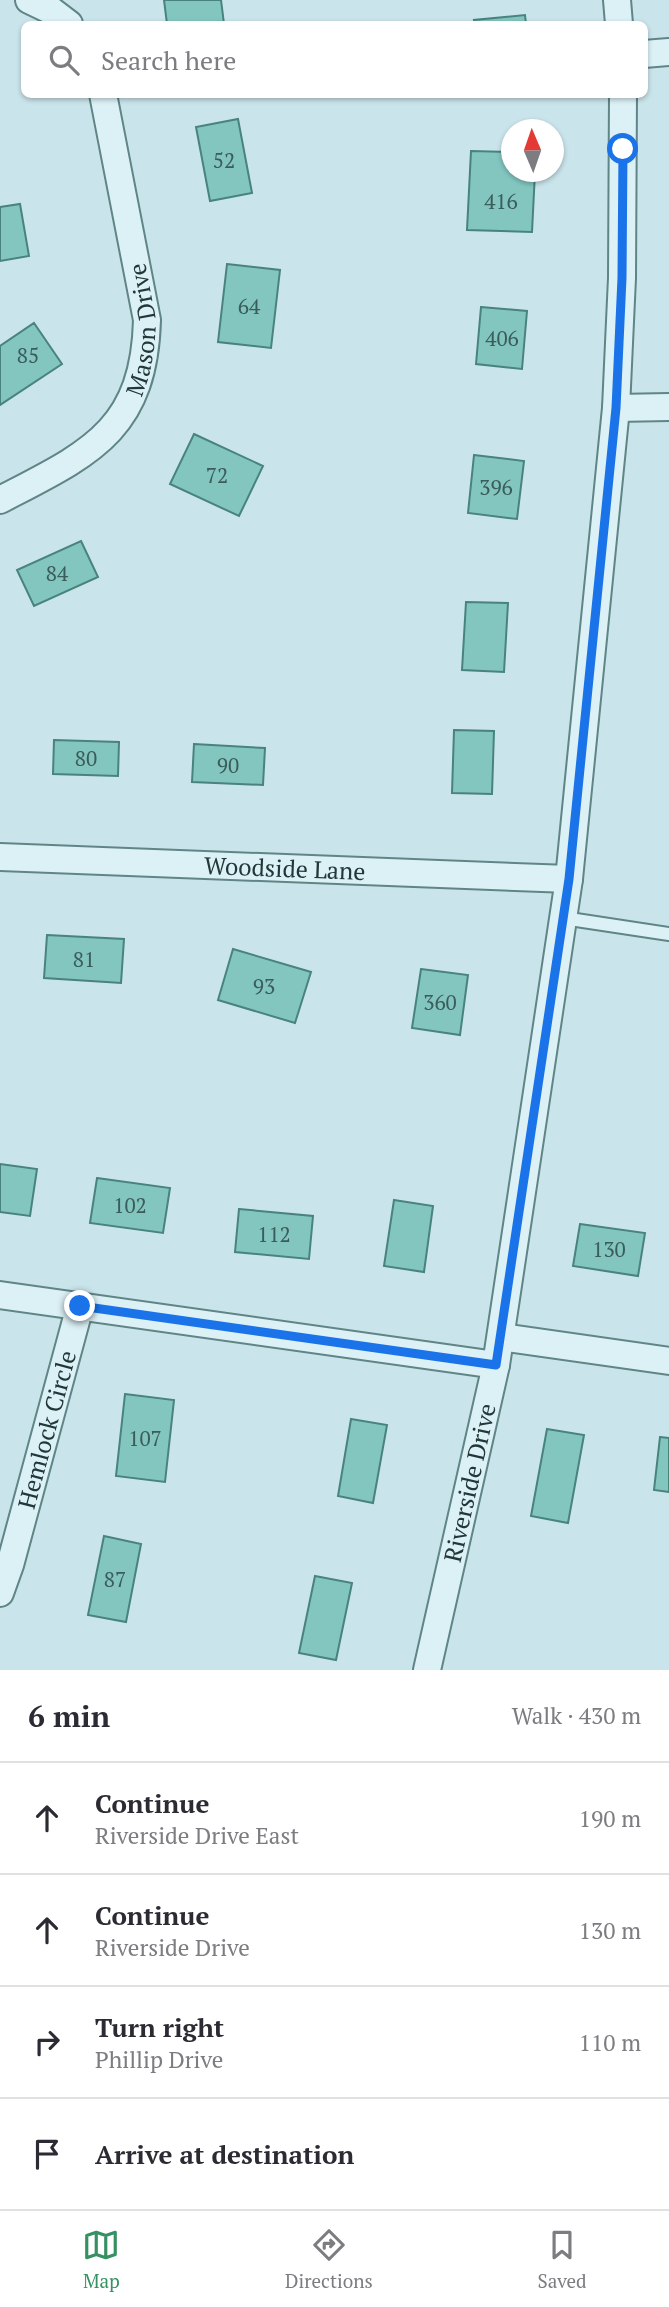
<!DOCTYPE html>
<meta charset="utf-8">
<style>
:root{--surface:#fff;--page:#f7f7f7;--text:#2b2b33;--muted:#7c7c81;--line:#e1e1e2;--accent:#359062}
body{margin:0;font-family:"PT Serif",serif;background:var(--page);color:var(--text)}
.compass{position:absolute;left:501px;top:119px;width:63px;height:63px;border-radius:50%;background:var(--surface);box-shadow:0 2px 5px #0004;rotate:358deg}
.stop{position:absolute;width:21px;height:21px;margin:-16px;border:5px solid #1a73e8;border-radius:50%;background:#fff}
.stop.end{background:#1a73e8;border-color:#fff;box-shadow:0 2px 7px #0008}
.list{margin:0;padding:0;list-style:none}
h2{display:flex;justify-content:space-between;align-items:center;height:91px;margin:0;padding:0 28px;font-size:30px}
h2 small{font-size:23px;font-weight:400;color:var(--muted)}
.list li{display:grid;grid-template-columns:46px 1fr auto;gap:21px;align-items:center;box-sizing:border-box;height:112px;padding:0 28px;border-top:2px solid var(--line)}
.list b{display:block;font-size:26px;white-space:nowrap}
.list p{margin:0;font-size:23px;white-space:nowrap;color:var(--muted)}
.list em{font-size:23px;font-style:normal;color:var(--muted)}
.icon{flex:none;width:38px;height:38px;fill:none;stroke:currentColor;stroke-width:2;stroke-linecap:round;stroke-linejoin:round}
.map{position:relative;flex:none;width:669px;height:1670px;overflow:hidden}
.search{position:absolute;background:var(--surface);box-shadow:0 2px 5px #0004;left:21px;right:21px;top:21px;height:77px;display:flex;align-items:center;gap:18px;box-sizing:border-box;padding:0 24px;border-radius:10px;color:var(--muted);font-size:26px}
.sheet{height:539px;background:var(--surface)}
nav{display:flex;justify-content:space-around;align-items:center;box-sizing:border-box;height:98px;border-top:2px solid var(--line);background:var(--surface);font-size:19px;color:var(--muted)}
nav a{display:grid;justify-items:center;gap:4px}
nav .on{color:var(--accent)}
.map>svg:first-child{display:block}
.building{fill:#83c6c0;stroke:#48837d;stroke-width:2}
.lines{fill:none;stroke-linecap:round;stroke-linejoin:round}
.lane-casing{stroke:#608586;stroke-width:16}
.street-casing{stroke:#608586;stroke-width:30}
.lane{stroke:#dcf1f6;stroke-width:12}
.street{stroke:#dcf1f6;stroke-width:26}
.route{stroke:#1a73e8;stroke-width:9}
.labels{text-anchor:middle;dominant-baseline:central;stroke-width:7;stroke-linejoin:round;paint-order:stroke}
.number-label{font-size:21px;fill:#3a5c5a}
.street-label{font-size:24px;fill:#223838;stroke:#d8edf3}
</style>
<div class="map">
<svg width="669" height="1670" viewBox="0 0 669 1670">
<rect width="100%" height="100%" fill="#cae4eb"/>
<path class="building" d="M 164,0 L 221,0 L 224,24 L 167,24 Z
M 525,15 L 526,24 L 475,24 L 474,20 Z
M 238,119 L 252,193 L 210,201 L 196,127 Z
M 471,151 L 512,152 L 512,172 L 535,172 L 532,232 L 467,230 Z
M 20,204 L 29,256 L 0,261 L 0,207 Z
M 227,264 L 280,270 L 271,348 L 218,342 Z
M 481,307 L 527,311 L 522,369 L 476,364 Z
M 34,323 L 62,364 L 0,405 L 0,346 Z
M 194,434 L 263,466 L 239,516 L 170,484 Z
M 474,455 L 524,461 L 517,519 L 468,513 Z
M 81,541 L 98,577 L 34,606 L 17,570 Z
M 466,602 L 508,603 L 504,672 L 462,670 Z
M 454,730 L 494,731 L 492,794 L 452,793 Z
M 54,740 L 119,742 L 118,776 L 53,774 Z
M 194,744 L 265,748 L 263,785 L 192,782 Z
M 47,935 L 124,939 L 121,983 L 44,978 Z
M 233,949 L 311,972 L 295,1023 L 218,1000 Z
M 421,969 L 468,975 L 460,1035 L 412,1028 Z
M 0,1164 L 37,1169 L 30,1216 L 0,1212 Z
M 97,1178 L 170,1188 L 163,1233 L 90,1223 Z
M 394,1200 L 433,1206 L 424,1272 L 384,1266 Z
M 239,1209 L 313,1216 L 309,1259 L 235,1252 Z
M 580,1224 L 645,1233 L 638,1276 L 573,1266 Z
M 125,1394 L 174,1400 L 165,1482 L 116,1476 Z
M 351,1419 L 387,1425 L 373,1503 L 338,1496 Z
M 547,1429 L 584,1435 L 568,1523 L 531,1516 Z
M 660,1437 L 669,1438 L 669,1492 L 654,1490 Z
M 104,1536 L 141,1544 L 126,1622 L 88,1615 Z
M 315,1576 L 352,1583 L 336,1660 L 299,1653 Z"/>
<g class="lines">
<defs>
<path id="lane" d="M 563,918 L 669,934"/>
<g id="street">
<path d="M 29,0 L 52,11 L 69,24"/>
<path d="M 617,0 L 619,24"/>
<path d="M 644,54 L 669,52"/>
<path d="M 616,408 L 669,407"/>
<path id="s1" d="M 0,500 C 88,454 144,432 147,320 L 103,94"/>
<path id="s2" d="M 0,857 L 569,879"/>
<path d="M 0,1295 L 496,1365"/>
<path d="M 501,1337 L 669,1361"/>
<path id="s3" d="M 0,1593 L 10,1565 L 80,1306"/>
<path id="s4" d="M 427,1670 L 496,1365 L 569,879 L 616,408 L 622,278 L 623,94"/>
</g>
</defs>
<use href="#lane" class="lane-casing"/>
<use href="#street" class="street-casing"/>
<use href="#lane" class="lane"/>
<use href="#street" class="street"/>
</g>
<g class="lines">
<path class="route" d="M 80,1306 L 496,1365 L 569,879 L 616,408 L 622,278 L 623,149"/>
</g>
<g class="labels">
<g class="number-label">
<text x="224" y="160">52</text>
<text x="501" y="201">416</text>
<text x="249" y="306">64</text>
<text x="502" y="338">406</text>
<text x="28" y="355">85</text>
<text x="217" y="475">72</text>
<text x="496" y="487">396</text>
<text x="57" y="573">84</text>
<text x="86" y="758">80</text>
<text x="228" y="765">90</text>
<text x="84" y="959">81</text>
<text x="264" y="986">93</text>
<text x="440" y="1002">360</text>
<text x="130" y="1205">102</text>
<text x="274" y="1234">112</text>
<text x="609" y="1249">130</text>
<text x="145" y="1438">107</text>
<text x="115" y="1579">87</text>
</g>
<g class="street-label">
<text stroke="none"><textPath href="#s1" startOffset="240">Mason Drive</textPath></text>
<text stroke="none"><textPath href="#s2" startOffset="285">Woodside Lane</textPath></text>
<text stroke="none"><textPath href="#s3" startOffset="170">Hemlock Circle</textPath></text>
<text stroke="none"><textPath href="#s4" startOffset="192">Riverside Drive</textPath></text>
</g>
</g>
</svg>
<svg class="compass" viewBox="-18 -18 36 36"><path d="M0-13l5 13h-10z" fill="#e53935"/><path d="M0 13l5-13h-10z" fill="#7c7c81"/></svg>
<div class="stop" style="left:623px;top:149px"></div>
<div class="stop end" style="left:80px;top:1306px"></div>
<div class="search"><svg class="icon" aria-label="search" viewBox="0 0 24 24"><circle cx="10" cy="10" r="6"/><path d="M15 15l6 6"/></svg>Search here</div>
</div>
<section class="sheet">
<h2>6 min<small>Walk · 430 m</small></h2>
<ul class="list">
<li><svg class="icon" aria-label="ahead" viewBox="0 0 24 24"><path d="M12 20V5M6 11l6-6 6 6"/></svg><div><b>Continue</b><p>Riverside Drive East</p></div><em>190 m</em></li>
<li><svg class="icon" aria-label="ahead" viewBox="0 0 24 24"><path d="M12 20V5M6 11l6-6 6 6"/></svg><div><b>Continue</b><p>Riverside Drive</p></div><em>130 m</em></li>
<li><svg class="icon" aria-label="right" viewBox="0 0 24 24"><path d="M7 20v-9h11M14 6l5 5-5 5"/></svg><div><b>Turn right</b><p>Phillip Drive</p></div><em>110 m</em></li>
<li><svg class="icon" aria-label="arrive" viewBox="0 0 24 24"><path d="M6 21V4h12l-3 4 3 4H6"/></svg><div><b>Arrive at destination</b></div></li>
</ul>
</section>
<nav>
<a class="on"><svg class="icon" aria-label="map" viewBox="0 0 24 24"><path d="M3 6l6-2 6 2 6-2v14l-6 2-6-2-6 2zM9 4v14M15 6v14"/></svg>Map</a>
<a><svg class="icon" aria-label="directions" viewBox="0 0 24 24"><path d="M12 3l9 9-9 9-9-9zM9 14v-3h6M13 9l2 2-2 2"/></svg>Directions</a>
<a><svg class="icon" aria-label="saved" viewBox="0 0 24 24"><path d="M7 4h10v16l-5-4-5 4z"/></svg>Saved</a>
</nav>
